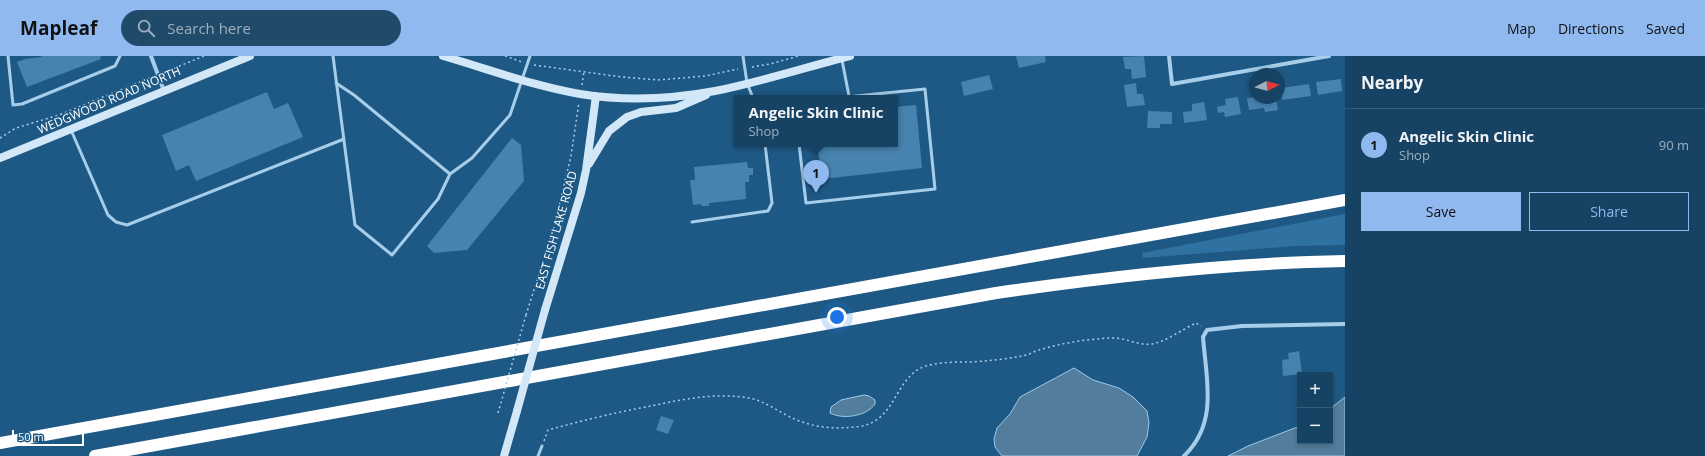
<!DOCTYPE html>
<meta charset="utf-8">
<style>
:root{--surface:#164364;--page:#1f4a6a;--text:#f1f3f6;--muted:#9eb0bf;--line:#355c78;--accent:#90b9f0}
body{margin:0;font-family:"Open Sans",sans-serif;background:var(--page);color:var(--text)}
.controls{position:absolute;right:12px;bottom:12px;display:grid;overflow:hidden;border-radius:0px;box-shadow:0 2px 6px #0003}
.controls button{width:36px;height:36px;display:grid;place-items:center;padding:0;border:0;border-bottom:1px solid var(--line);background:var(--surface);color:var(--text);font:20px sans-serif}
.compass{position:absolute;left:1249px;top:12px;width:36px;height:36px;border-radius:50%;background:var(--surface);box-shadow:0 2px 6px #0003;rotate:84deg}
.scale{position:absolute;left:12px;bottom:10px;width:72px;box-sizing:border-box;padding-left:4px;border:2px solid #fff;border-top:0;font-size:11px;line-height:14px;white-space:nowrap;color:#fff;-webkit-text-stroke:3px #1e5985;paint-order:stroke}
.you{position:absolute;left:837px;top:261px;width:14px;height:14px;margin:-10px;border:3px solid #fff;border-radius:50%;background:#1a73e8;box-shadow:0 0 0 6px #1a73e833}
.badge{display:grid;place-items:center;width:26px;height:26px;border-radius:50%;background:var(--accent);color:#111;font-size:13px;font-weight:700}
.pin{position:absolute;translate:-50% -33px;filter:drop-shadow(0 1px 2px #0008)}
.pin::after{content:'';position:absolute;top:21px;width:14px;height:12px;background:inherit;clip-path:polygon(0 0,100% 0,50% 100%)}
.popup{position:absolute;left:734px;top:39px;width:164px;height:52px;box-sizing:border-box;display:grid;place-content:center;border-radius:0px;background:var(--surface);filter:drop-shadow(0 1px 3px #0005);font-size:13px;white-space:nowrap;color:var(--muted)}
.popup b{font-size:15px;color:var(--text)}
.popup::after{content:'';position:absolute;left:50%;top:100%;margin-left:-8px;border:8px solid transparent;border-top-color:var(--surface)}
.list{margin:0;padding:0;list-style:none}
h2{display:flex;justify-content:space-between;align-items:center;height:52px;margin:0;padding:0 16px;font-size:17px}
h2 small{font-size:13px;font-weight:400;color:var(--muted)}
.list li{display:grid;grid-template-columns:26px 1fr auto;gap:12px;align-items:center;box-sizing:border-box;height:72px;padding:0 16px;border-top:1px solid var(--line)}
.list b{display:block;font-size:15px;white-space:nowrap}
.list p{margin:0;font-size:13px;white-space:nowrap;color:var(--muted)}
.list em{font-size:13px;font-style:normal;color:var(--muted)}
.actions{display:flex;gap:8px;padding:12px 16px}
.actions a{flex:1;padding:9px 0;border:1px solid var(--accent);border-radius:0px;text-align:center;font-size:14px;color:var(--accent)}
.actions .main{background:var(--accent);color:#111}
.icon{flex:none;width:22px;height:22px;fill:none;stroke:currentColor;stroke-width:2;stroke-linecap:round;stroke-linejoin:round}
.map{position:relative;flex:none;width:1345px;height:400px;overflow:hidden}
header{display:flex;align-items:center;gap:24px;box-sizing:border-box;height:56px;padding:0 20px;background:var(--accent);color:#111}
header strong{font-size:19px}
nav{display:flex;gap:22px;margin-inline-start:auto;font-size:14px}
.search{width:280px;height:36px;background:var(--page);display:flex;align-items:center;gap:10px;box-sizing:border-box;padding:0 14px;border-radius:22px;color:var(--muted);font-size:15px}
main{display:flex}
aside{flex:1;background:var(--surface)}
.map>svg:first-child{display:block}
.green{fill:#2f72a2}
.water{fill:#537d9c;stroke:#9acbec}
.building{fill:#4783ae}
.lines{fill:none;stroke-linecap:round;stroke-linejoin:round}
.path{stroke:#a6ceea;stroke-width:1.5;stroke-dasharray:2 3;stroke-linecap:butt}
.lane{stroke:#a6ceea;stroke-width:3}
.street{stroke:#a6ceea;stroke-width:4}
.secondary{stroke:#d2e7f8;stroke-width:8}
.highway{stroke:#fff;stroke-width:12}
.path-bridge{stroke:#a6ceea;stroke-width:1.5;stroke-dasharray:2 3;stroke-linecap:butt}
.secondary-bridge{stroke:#d2e7f8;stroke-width:8}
.labels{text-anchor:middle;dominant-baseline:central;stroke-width:3;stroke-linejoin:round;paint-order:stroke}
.street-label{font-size:12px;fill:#fff;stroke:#1e5985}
</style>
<header>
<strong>Mapleaf</strong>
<div class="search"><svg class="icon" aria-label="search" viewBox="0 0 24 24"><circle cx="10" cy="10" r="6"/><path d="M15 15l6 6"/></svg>Search here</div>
<nav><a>Map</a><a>Directions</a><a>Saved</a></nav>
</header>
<main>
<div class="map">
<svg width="1345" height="400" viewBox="0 0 1345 400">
<rect width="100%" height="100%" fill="#1e5985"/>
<path class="green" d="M 1345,158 L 1345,189 L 1294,190 L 1143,202 L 1142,197 Z"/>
<path class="water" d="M 1074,312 L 1093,324 L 1119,332 L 1133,341 L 1147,355 L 1149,367 L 1147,381 L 1137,400 L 1002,400 L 995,391 L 994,383 L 997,372 L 1010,358 L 1020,341 Z
M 864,339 L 869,340 L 875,344 L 875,348 C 867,360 843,364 830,357 L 831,351 L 841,344 Z
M 1345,341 L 1345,400 L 1228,400 L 1248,390 L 1300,370 L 1300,385 L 1330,385 L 1330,353 Z"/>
<path class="building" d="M 41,0 L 103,0 L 100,1 L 101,3 L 27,31 L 17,6 L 25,3 L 42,1 Z
M 1016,0 L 1045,0 L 1046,6 L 1019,12 Z
M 1144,0 L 1146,21 L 1132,23 L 1131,13 L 1125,13 L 1123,1 Z
M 989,19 L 993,33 L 964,40 L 961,26 Z
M 1341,23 L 1342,35 L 1318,39 L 1316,26 Z
M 1136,27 L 1137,38 L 1143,38 L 1145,49 L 1127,51 L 1124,29 Z
M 1309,28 L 1311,40 L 1282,44 L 1281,32 Z
M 267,36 L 274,53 L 288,47 L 303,81 L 196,125 L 189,109 L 176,115 L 162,79 Z
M 1238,41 L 1241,58 L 1225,61 L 1224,56 L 1218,57 L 1217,51 L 1226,49 L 1225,43 Z
M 1255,41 L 1255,42 L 1276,42 L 1278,54 L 1265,56 L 1264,52 L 1249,54 L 1247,42 Z
M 1204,46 L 1207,64 L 1184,67 L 1183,56 L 1192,55 L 1192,48 Z
M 916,49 L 922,112 L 822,123 L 817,88 L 895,88 L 895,51 Z
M 1148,55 L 1172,56 L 1172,68 L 1160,68 L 1160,72 L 1147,72 Z
M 512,82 L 521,89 L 524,125 L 467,194 L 434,197 L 427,190 Z
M 747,106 L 748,112 L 753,112 L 753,119 L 749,119 L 749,126 L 745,126 L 746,143 L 709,147 L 709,150 L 701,150 L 701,148 L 693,149 L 690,124 L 695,124 L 694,111 Z
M 1299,295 L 1302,318 L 1283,320 L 1282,304 L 1289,303 L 1288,297 Z
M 661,360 L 674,364 L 668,378 L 656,374 Z"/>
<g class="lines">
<path class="path" d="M 505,0 L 522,6
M 534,9 L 622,21 L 658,24 L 705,20 L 738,13
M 752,11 L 770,8 L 799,0
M 165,16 L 204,0
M 582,29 L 584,15
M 0,82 L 16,72 L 59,59 L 152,21
M 526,259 L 554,171 L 571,100 L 579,46
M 544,385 L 548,374 C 580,365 613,357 646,351 C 679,344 715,336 749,342 C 766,345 781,358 797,364 C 816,372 835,373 855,371 C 898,368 893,320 926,310 C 940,306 956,306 970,306 C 988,305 1006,303 1022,300 C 1028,299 1033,296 1039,294 C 1062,287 1087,283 1111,282 C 1125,281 1138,290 1152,288 C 1165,286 1183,273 1196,267 L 1201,270"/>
<path class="lane" d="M 8,0 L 13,49 L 22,48 L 115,10 L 120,0
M 333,0 L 355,169 L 392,199 L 438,143 L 450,118 L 472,102 L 510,59 L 530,0
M 743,0 L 747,27 L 753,42
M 842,4 L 849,40
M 336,27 L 354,39 L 450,118
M 71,74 L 108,159 L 116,166 L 127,169 L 344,83
M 799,88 L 806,147 L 935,133 L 925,33 L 836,42
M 692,166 L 768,155 L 772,147 L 765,88
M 538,400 L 542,390"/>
<path class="street" d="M 151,0 L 164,35
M 1169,0 L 1172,28 L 1329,0
M 1184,400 C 1219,367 1206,322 1203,281 L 1207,274 L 1242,270 L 1345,268"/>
<path class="secondary" d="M 443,0 C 488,13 533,30 580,38 C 623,45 672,43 715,35 C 760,26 806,11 850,0
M 0,102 L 250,0
M 589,108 L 609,75 L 627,61 L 641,56 L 676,52 L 706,39
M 545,254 L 581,137 L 586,114 L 596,40
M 504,400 L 517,355"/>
<path class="highway" d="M 0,387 L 1345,144
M 95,400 L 996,237 C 1112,220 1228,207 1345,205"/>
<path class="path-bridge" d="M 498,357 L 526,259"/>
<path class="secondary-bridge" d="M 517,355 L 545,254"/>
</g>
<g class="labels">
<g class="street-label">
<text transform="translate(109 44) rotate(-23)">WEDGWOOD ROAD NORTH</text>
<text transform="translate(556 174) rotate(-74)">EAST FISH LAKE ROAD</text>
</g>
</g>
</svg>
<div class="controls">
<button>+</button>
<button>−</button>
</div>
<svg class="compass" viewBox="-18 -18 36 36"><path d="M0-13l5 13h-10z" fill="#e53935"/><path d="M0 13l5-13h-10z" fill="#9eb0bf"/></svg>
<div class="scale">50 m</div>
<div class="you"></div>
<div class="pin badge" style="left:816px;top:137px">1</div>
<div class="popup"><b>Angelic Skin Clinic</b>Shop</div>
</div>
<aside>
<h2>Nearby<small></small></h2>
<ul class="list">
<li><span class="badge">1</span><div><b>Angelic Skin Clinic</b><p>Shop</p></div><em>90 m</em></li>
</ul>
<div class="actions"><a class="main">Save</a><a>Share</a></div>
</aside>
</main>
